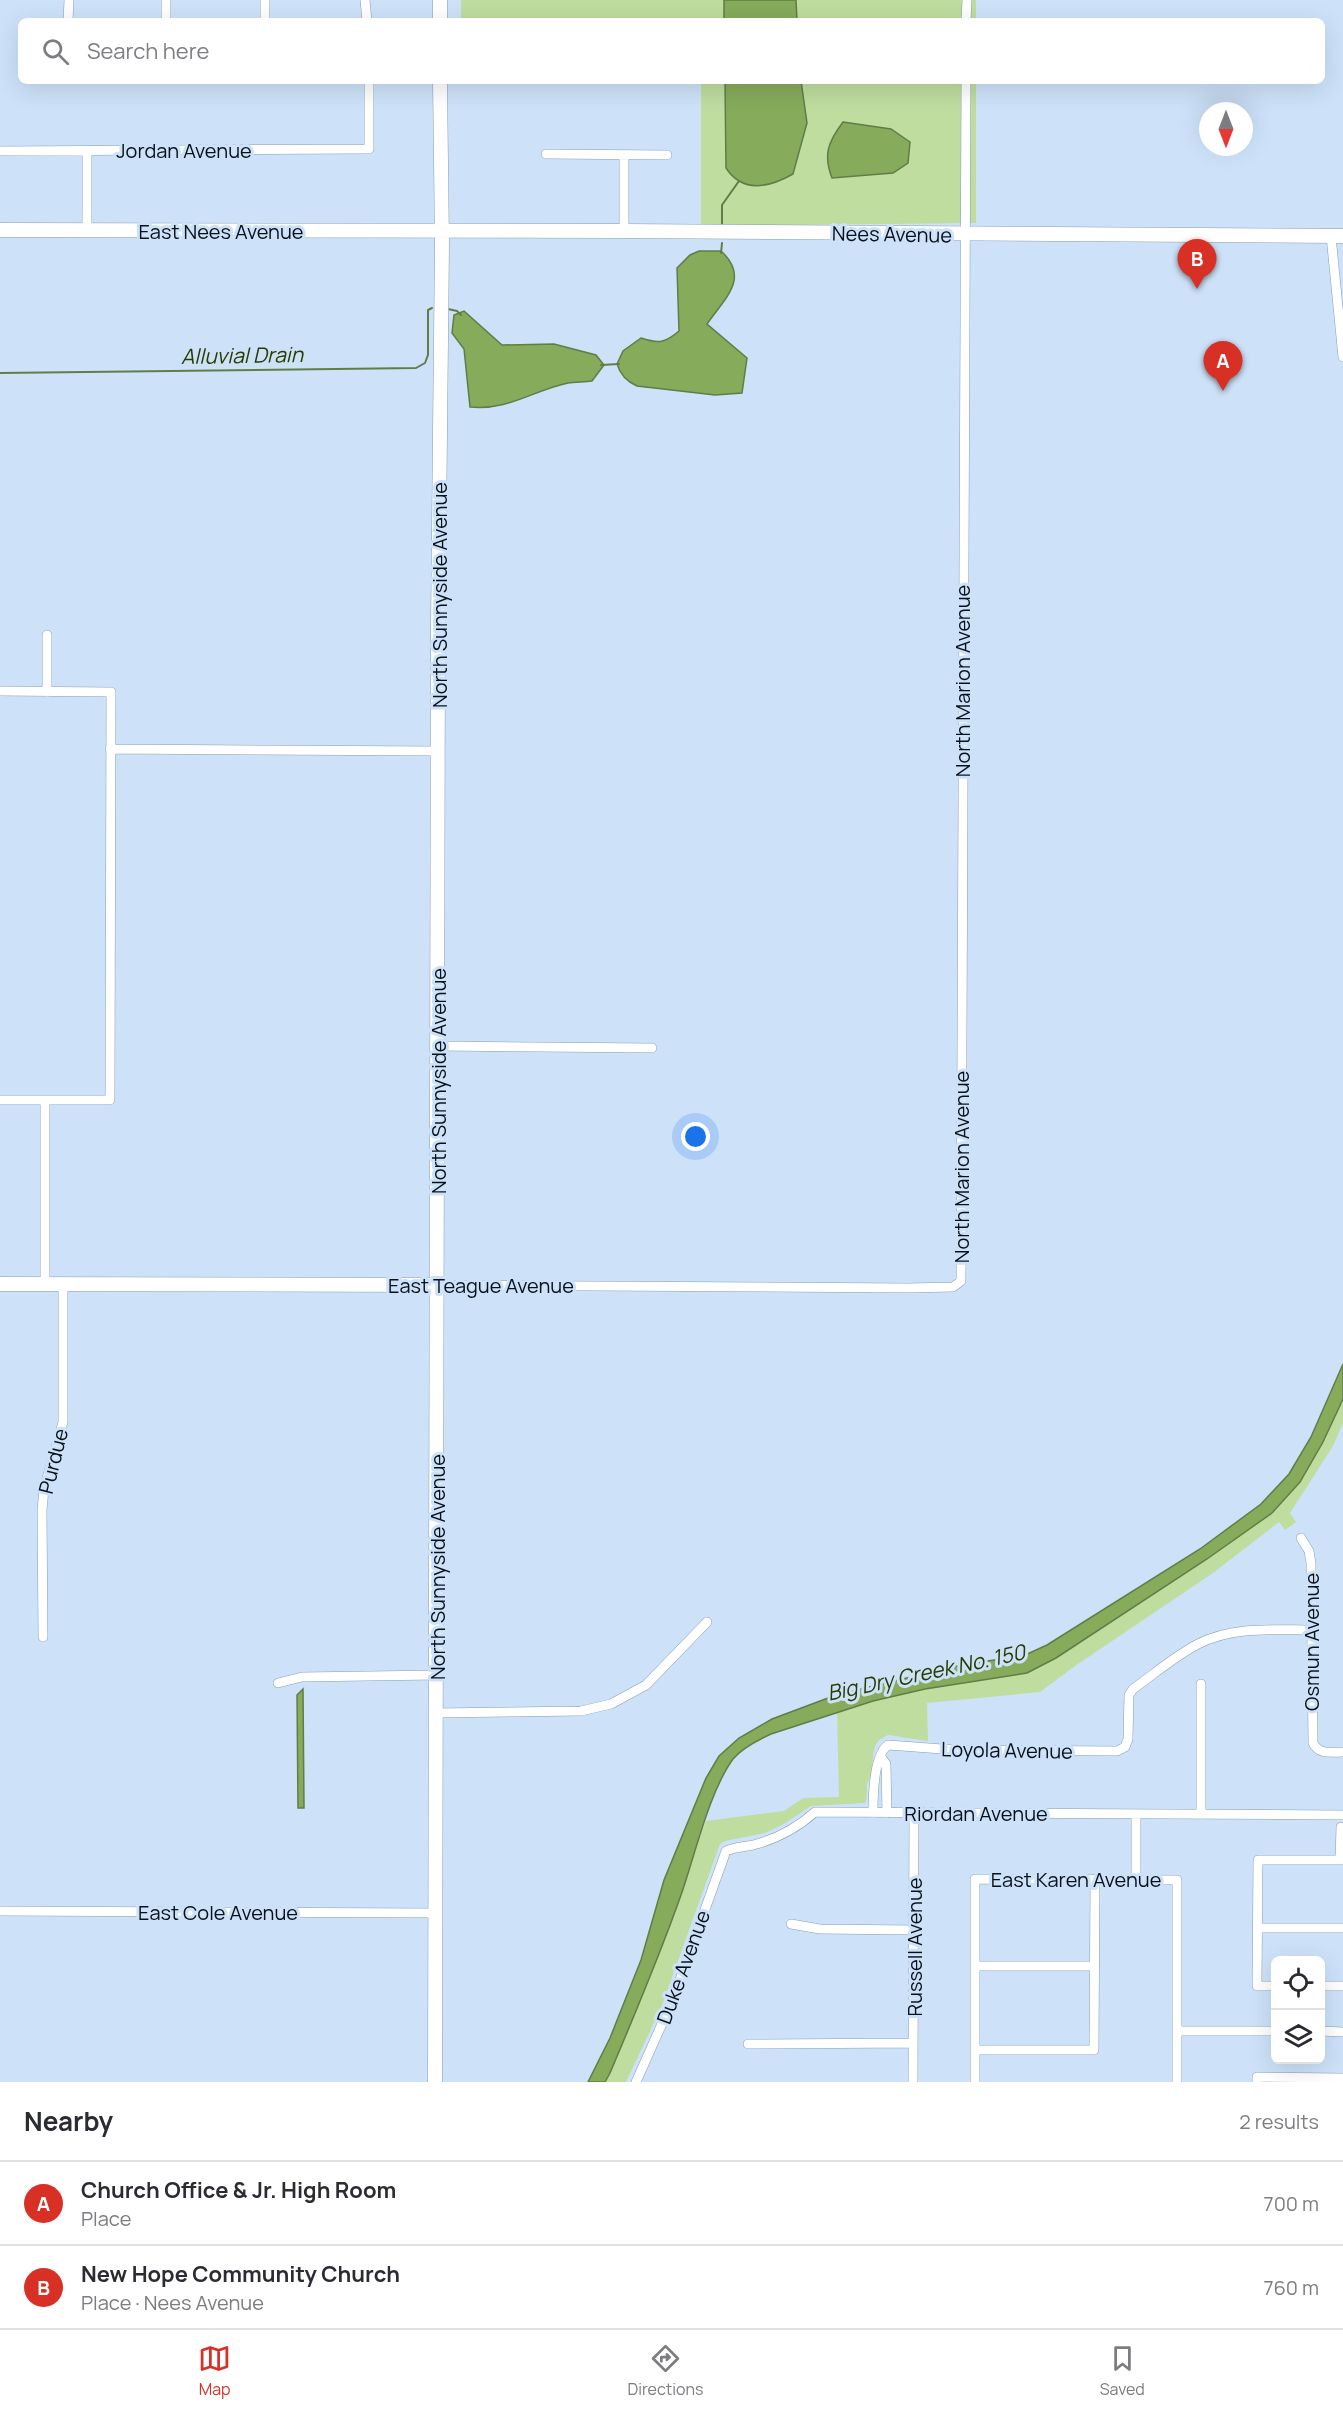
<!DOCTYPE html>
<meta charset="utf-8">
<style>
:root{--surface:#fff;--page:#f7f7f7;--text:#2b2b33;--muted:#7c7c81;--line:#e1e1e2;--accent:#d93025}
body{margin:0;font-family:Manrope,sans-serif;background:var(--page);color:var(--text)}
.controls{position:absolute;right:18px;bottom:18px;display:grid;overflow:hidden;border-radius:9px;box-shadow:0 6px 24px #0002}
.controls button{width:54px;height:54px;display:grid;place-items:center;padding:0;border:0;border-bottom:2px solid var(--line);background:var(--surface);color:var(--text);font:30px sans-serif}
.compass{position:absolute;left:1199px;top:102px;width:54px;height:54px;border-radius:50%;background:var(--surface);box-shadow:0 6px 24px #0002;rotate:180deg}
.you{position:absolute;left:696px;top:1137px;width:21px;height:21px;margin:-15px;border:4px solid #fff;border-radius:50%;background:#1a73e8;box-shadow:0 0 0 9px #1a73e833}
.badge{display:grid;place-items:center;width:39px;height:39px;border-radius:50%;background:var(--accent);color:#fff;font-size:20px;font-weight:700}
.pin{position:absolute;translate:-50% -50px;filter:drop-shadow(0 2px 3px #0008)}
.pin::after{content:'';position:absolute;top:32px;width:21px;height:18px;background:inherit;clip-path:polygon(0 0,100% 0,50% 100%)}
.list{margin:0;padding:0;list-style:none}
h2{display:flex;justify-content:space-between;align-items:center;height:78px;margin:0;padding:0 24px;font-size:26px}
h2 small{font-size:20px;font-weight:400;color:var(--muted)}
.list li{display:grid;grid-template-columns:39px 1fr auto;gap:18px;align-items:center;box-sizing:border-box;height:84px;padding:0 24px;border-top:2px solid var(--line)}
.list b{display:block;font-size:22px;white-space:nowrap}
.list p{margin:0;font-size:20px;white-space:nowrap;color:var(--muted)}
.list em{font-size:20px;font-style:normal;color:var(--muted)}
.icon{flex:none;width:33px;height:33px;fill:none;stroke:currentColor;stroke-width:2;stroke-linecap:round;stroke-linejoin:round}
.map{position:relative;flex:none;width:1343px;height:2082px;overflow:hidden}
.search{position:absolute;background:var(--surface);box-shadow:0 6px 24px #0002;left:18px;right:18px;top:18px;height:66px;display:flex;align-items:center;gap:15px;box-sizing:border-box;padding:0 21px;border-radius:9px;color:var(--muted);font-size:22px}
.sheet{height:246px;background:var(--surface)}
nav{display:flex;justify-content:space-around;align-items:center;box-sizing:border-box;height:84px;border-top:2px solid var(--line);background:var(--surface);font-size:16px;color:var(--muted)}
nav a{display:grid;justify-items:center;gap:3px}
nav .on{color:var(--accent)}
.map>svg:first-child{display:block}
.green{fill:#bedd9e}
.water{fill:#86ab5b;stroke:#607d48;stroke-width:1.5}
.lines{fill:none;stroke-linecap:round;stroke-linejoin:round}
.stream{stroke:#607d48;stroke-width:2}
.street-casing{stroke:#859eb8;stroke-width:10}
.secondary-casing{stroke:#859eb8;stroke-width:15}
.street{stroke:#fff;stroke-width:9}
.secondary{stroke:#fff;stroke-width:14}
.labels{text-anchor:middle;dominant-baseline:central;stroke-width:6;stroke-linejoin:round;paint-order:stroke}
.street-label{font-size:20px;fill:#08111a;stroke:#cde2f9}
.water-label{font-size:21px;font-style:italic;fill:#273d00;stroke:#cde2f9}
</style>
<div class="map">
<svg width="1343" height="2082" viewBox="0 0 1343 2082">
<rect width="100%" height="100%" fill="#cde2f9"/>
<path class="green" d="M 461,0 L 976,0 L 976,21 L 461,21 Z
M 701,81 L 976,81 L 976,223 L 701,226 Z
M 1343,1399 L 1343,1423 L 1333,1446 L 1290,1513 L 1296,1522 L 1285,1530 L 1279,1522 L 1213,1573 L 1075,1666 L 1040,1692 L 927,1703 L 928,1741 L 888,1735 C 870,1742 874,1755 872,1771 C 872,1776 869,1779 867,1784 C 866,1791 868,1797 865,1803 L 811,1806 L 782,1825 L 765,1833 L 725,1841 L 720,1844 L 661,2008 L 626,2082 L 605,2082 L 647,1985 L 706,1821 L 784,1811 L 803,1798 L 839,1797 L 837,1713 L 873,1701 L 925,1689 L 1027,1673 L 1056,1658 L 1207,1559 L 1272,1513 L 1323,1442 Z"/>
<path class="water" d="M 724,0 L 796,0 L 797,21 L 724,21 Z
M 725,81 L 801,81 L 807,123 L 793,174 C 770,187 743,194 726,168 Z
M 843,122 L 891,129 L 910,142 L 908,163 L 893,173 L 832,178 C 823,155 828,142 843,122 Z
M 699,251 L 721,251 C 751,278 724,299 707,324 L 747,358 L 742,393 L 715,395 L 637,386 C 628,382 620,374 617,364 L 623,351 L 641,338 C 659,344 665,343 679,331 L 677,268 L 690,255 Z
M 464,311 L 502,345 L 554,344 L 596,355 L 604,365 L 592,381 C 584,382 576,382 568,383 C 534,390 508,411 470,407 L 464,349 L 452,333 L 454,315 Z
M 1343,1364 L 1343,1399 L 1323,1442 L 1300,1482 L 1272,1513 L 1207,1559 L 1056,1658 L 1027,1673 L 925,1689 L 873,1701 L 771,1734 C 758,1740 742,1748 733,1759 C 709,1792 695,1855 681,1895 C 660,1955 635,2014 610,2073 L 605,2082 L 588,2082 L 610,2038 L 641,1960 L 664,1880 L 706,1778 L 719,1756 L 739,1738 L 772,1719 L 836,1695 L 965,1664 L 1023,1656 L 1047,1645 L 1200,1549 L 1261,1504 L 1289,1474 L 1311,1437 Z
M 303,1689 L 304,1808 L 298,1808 L 297,1695 Z"/>
<g class="lines">
<path class="stream" d="M 722,227 L 722,205 L 739,181
M 721,253 L 722,243
M 448,309 L 457,311 L 461,315
M 601,365 L 619,364
M 0,373 L 416,368 L 425,363 L 428,355 L 428,310 L 432,308"/>
<defs>
<path id="street" d="M 365,0 L 367,21
M 68,21 L 69,0
M 166,21 L 166,0
M 265,21 L 265,0
M 966,21 L 967,0
M 0,151 L 369,149 L 369,81
M 546,154 L 667,155
M 624,155 L 624,231
M 87,231 L 87,151
M 1331,236 L 1343,357
M 0,691 L 111,692 L 110,1100 L 0,1100
M 47,692 L 47,635
M 110,749 L 439,751
M 438,1046 L 652,1048
M 45,1285 L 45,1100
M 437,1285 L 909,1288 L 953,1287 L 961,1281 L 966,81
M 1301,1538 L 1309,1551 L 1311,1563 L 1313,1743 C 1319,1755 1331,1752 1343,1752
M 43,1637 L 42,1510 L 44,1489 L 63,1422 L 63,1285
M 278,1683 L 302,1677 L 436,1675
M 436,1713 L 581,1711 L 611,1704 L 646,1685 L 707,1622
M 881,1757 L 886,1764 L 887,1813
M 873,1813 C 873,1795 874,1755 888,1745 L 956,1750 L 1117,1751 L 1125,1747 L 1128,1739 L 1129,1695 L 1133,1689 C 1154,1674 1175,1656 1198,1644 C 1233,1626 1274,1630 1312,1630
M 1201,1815 L 1201,1684
M 1340,1860 L 1341,1827
M 1136,1879 L 1136,1815
M 0,1911 L 436,1913
M 791,1924 L 820,1929 L 914,1930
M 1258,1928 L 1343,1928
M 975,1966 L 1094,1966
M 1276,1986 L 1257,1986 L 1258,1860 L 1343,1860
M 1320,1986 L 1343,1986
M 1177,2031 L 1276,2031
M 1320,2031 L 1343,2032
M 748,2044 L 913,2043
M 975,2050 L 1094,2050 L 1095,1879
M 636,2082 L 673,1999 L 726,1851 C 735,1847 744,1847 753,1845 C 777,1839 797,1828 815,1812 L 1343,1815
M 913,2082 L 914,1813
M 975,2082 L 975,1879 L 1177,1880 L 1177,2082
M 1257,2082 L 1257,2077 L 1343,2078"/>
<path id="secondary" d="M 440,21 L 440,0
M 0,230 L 624,231 L 1343,236
M 0,1284 L 437,1285
M 435,2082 L 438,624 L 442,244 L 440,81"/>
</defs>
<use href="#street" class="street-casing"/>
<use href="#secondary" class="secondary-casing"/>
<use href="#street" class="street"/>
<use href="#secondary" class="secondary"/>
</g>
<g class="labels">
<g class="street-label">
<text x="184" y="150">Jordan Avenue</text>
<text x="221" y="231">East Nees Avenue</text>
<text transform="translate(892 234) rotate(1)">Nees Avenue</text>
<text transform="translate(439 595) rotate(-90)">North Sunnyside Avenue</text>
<text transform="translate(962 681) rotate(-90)">North Marion Avenue</text>
<text transform="translate(438 1081) rotate(-90)">North Sunnyside Avenue</text>
<text transform="translate(961 1167) rotate(-90)">North Marion Avenue</text>
<text x="481" y="1285">East Teague Avenue</text>
<text transform="translate(53 1461) rotate(-76)">Purdue</text>
<text transform="translate(437 1567) rotate(-90)">North Sunnyside Avenue</text>
<text transform="translate(1311 1642) rotate(-90)">Osmun Avenue</text>
<text transform="translate(1007 1750) rotate(1)">Loyola Avenue</text>
<text x="976" y="1813">Riordan Avenue</text>
<text x="1076" y="1879">East Karen Avenue</text>
<text x="218" y="1912">East Cole Avenue</text>
<text transform="translate(914 1947) rotate(-90)">Russell Avenue</text>
<text transform="translate(683 1967) rotate(-70)">Duke Avenue</text>
</g>
<g class="water-label">
<text transform="translate(242 355) rotate(-1)">Alluvial Drain</text>
<text transform="translate(926 1672) rotate(-12)">Big Dry Creek No. 150</text>
</g>
</g>
</svg>
<div class="controls">
<button><svg class="icon" aria-label="locate" viewBox="0 0 24 24"><circle cx="12" cy="12" r="6"/><path d="M12 2v4M12 18v4M2 12h4M18 12h4"/></svg></button>
<button><svg class="icon" aria-label="layers" viewBox="0 0 24 24"><path d="M12 4l9 5-9 5-9-5zM3 14l9 5 9-5"/></svg></button>
</div>
<svg class="compass" viewBox="-18 -18 36 36"><path d="M0-13l5 13h-10z" fill="#e53935"/><path d="M0 13l5-13h-10z" fill="#7c7c81"/></svg>
<div class="you"></div>
<div class="pin badge" style="left:1223px;top:391px">A</div>
<div class="pin badge" style="left:1197px;top:289px">B</div>
<div class="search"><svg class="icon" aria-label="search" viewBox="0 0 24 24"><circle cx="10" cy="10" r="6"/><path d="M15 15l6 6"/></svg>Search here</div>
</div>
<section class="sheet">
<h2>Nearby<small>2 results</small></h2>
<ul class="list">
<li><span class="badge">A</span><div><b>Church Office &amp; Jr. High Room</b><p>Place</p></div><em>700 m</em></li>
<li><span class="badge">B</span><div><b>New Hope Community Church</b><p>Place · Nees Avenue</p></div><em>760 m</em></li>
</ul>
</section>
<nav>
<a class="on"><svg class="icon" aria-label="map" viewBox="0 0 24 24"><path d="M3 6l6-2 6 2 6-2v14l-6 2-6-2-6 2zM9 4v14M15 6v14"/></svg>Map</a>
<a><svg class="icon" aria-label="directions" viewBox="0 0 24 24"><path d="M12 3l9 9-9 9-9-9zM9 14v-3h6M13 9l2 2-2 2"/></svg>Directions</a>
<a><svg class="icon" aria-label="saved" viewBox="0 0 24 24"><path d="M7 4h10v16l-5-4-5 4z"/></svg>Saved</a>
</nav>
